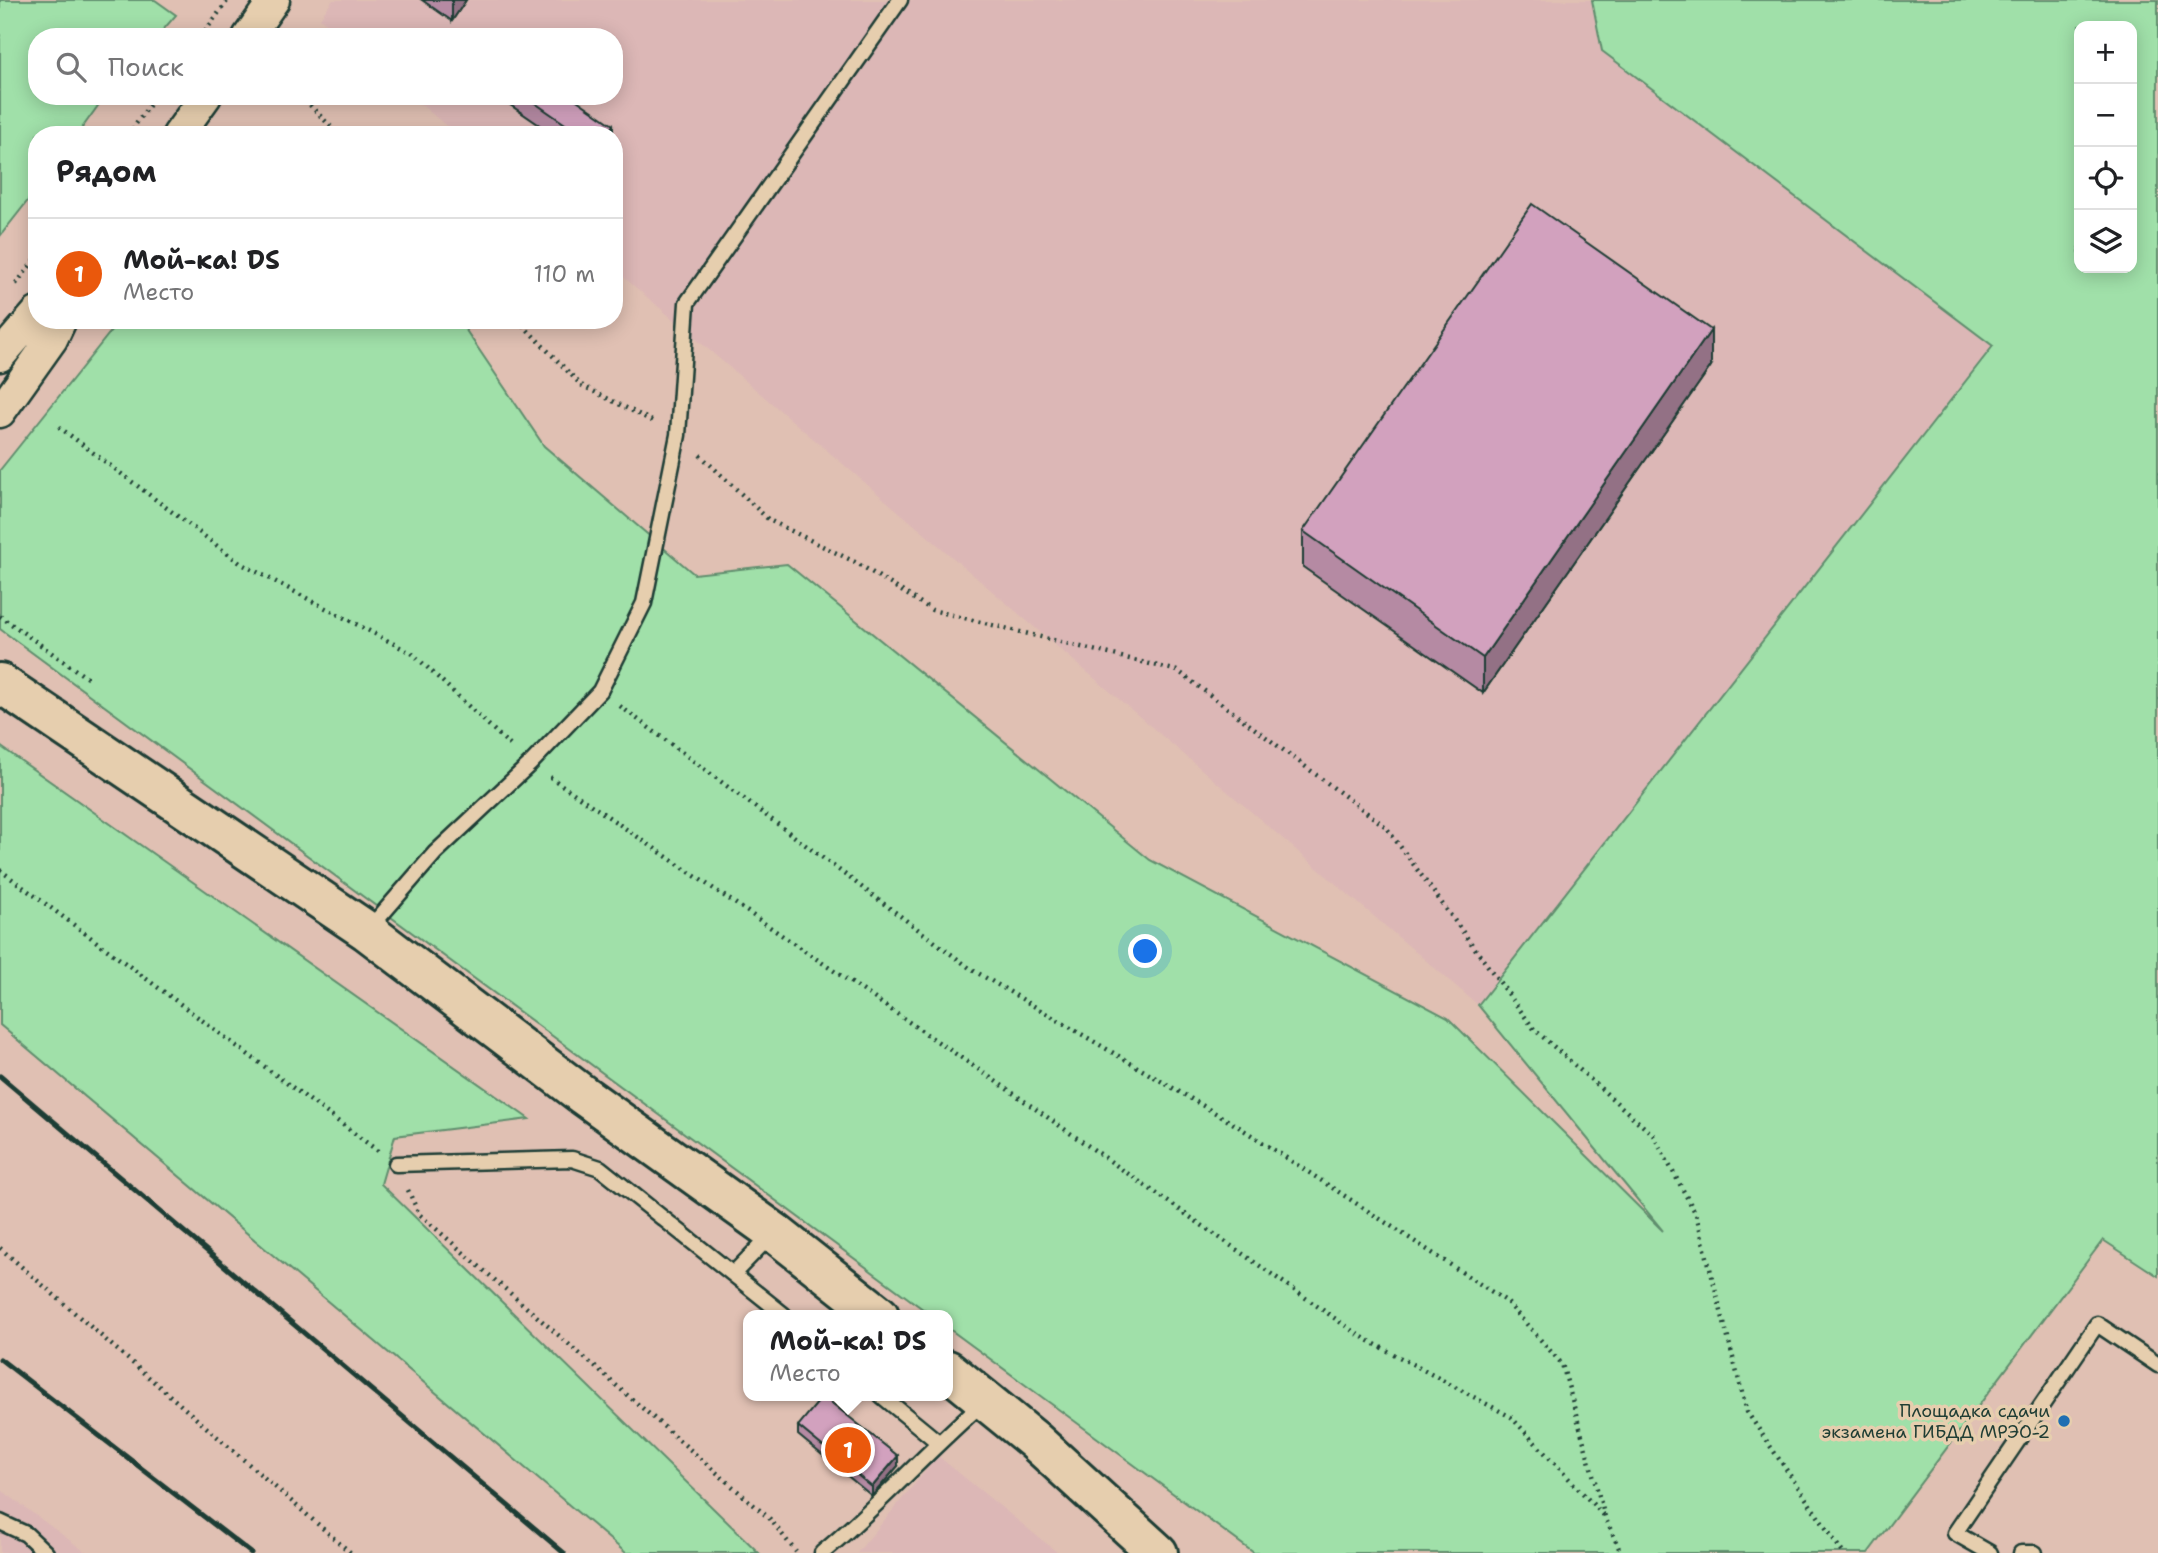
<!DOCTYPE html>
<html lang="ru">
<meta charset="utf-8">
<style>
:root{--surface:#fff;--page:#f6f6f6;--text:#202124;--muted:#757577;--line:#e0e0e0;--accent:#ea580c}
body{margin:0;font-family:"Shantell Sans",sans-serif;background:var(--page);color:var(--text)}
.controls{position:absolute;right:21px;top:21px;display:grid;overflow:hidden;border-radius:14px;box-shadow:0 4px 18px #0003}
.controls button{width:63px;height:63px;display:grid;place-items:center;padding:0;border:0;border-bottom:2px solid var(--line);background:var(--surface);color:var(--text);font:35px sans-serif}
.you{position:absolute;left:1146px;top:952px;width:24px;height:24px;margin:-18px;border:5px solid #fff;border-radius:50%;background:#1a73e8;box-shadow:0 0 0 10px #1a73e833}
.badge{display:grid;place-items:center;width:46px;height:46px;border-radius:50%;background:var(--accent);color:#fff;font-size:23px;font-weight:700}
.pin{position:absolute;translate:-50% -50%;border:4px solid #fff;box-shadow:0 2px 7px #0006}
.popup{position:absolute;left:743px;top:1310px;width:210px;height:91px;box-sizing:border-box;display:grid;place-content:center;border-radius:14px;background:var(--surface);filter:drop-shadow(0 2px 5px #0005);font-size:23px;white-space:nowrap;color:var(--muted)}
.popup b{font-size:26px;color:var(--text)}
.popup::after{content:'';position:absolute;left:50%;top:100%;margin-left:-14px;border:14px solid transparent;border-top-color:var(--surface)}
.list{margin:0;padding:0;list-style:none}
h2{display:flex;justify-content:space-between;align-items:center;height:91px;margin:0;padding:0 28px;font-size:30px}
h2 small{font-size:23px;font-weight:400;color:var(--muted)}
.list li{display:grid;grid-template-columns:46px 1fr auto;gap:21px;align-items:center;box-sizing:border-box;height:112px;padding:0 28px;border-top:2px solid var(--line)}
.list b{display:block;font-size:26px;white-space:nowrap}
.list p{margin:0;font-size:23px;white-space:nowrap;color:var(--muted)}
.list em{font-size:23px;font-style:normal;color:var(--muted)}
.icon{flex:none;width:38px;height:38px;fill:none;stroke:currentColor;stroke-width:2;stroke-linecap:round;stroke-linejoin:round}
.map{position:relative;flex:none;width:2158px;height:1553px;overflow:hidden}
.search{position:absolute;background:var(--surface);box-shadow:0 4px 18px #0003;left:28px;top:28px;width:595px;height:77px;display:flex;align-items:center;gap:18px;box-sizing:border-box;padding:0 24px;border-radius:28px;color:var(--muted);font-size:26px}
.panel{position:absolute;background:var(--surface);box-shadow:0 4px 18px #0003;left:28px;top:126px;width:595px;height:203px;border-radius:28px}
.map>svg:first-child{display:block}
.built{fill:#dcb7b6}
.green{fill:#a0e0a9;stroke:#608e6e;stroke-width:2;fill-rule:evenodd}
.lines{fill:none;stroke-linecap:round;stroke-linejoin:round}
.lane-casing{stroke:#1f3d34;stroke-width:19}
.street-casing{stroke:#1f3d34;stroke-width:35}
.secondary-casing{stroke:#1f3d34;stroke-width:44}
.path{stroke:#1f3d34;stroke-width:4.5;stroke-dasharray:2 5;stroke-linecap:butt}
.lane{stroke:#e6ceae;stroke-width:14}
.street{stroke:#e6ceae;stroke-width:30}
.secondary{stroke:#e6ceae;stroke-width:38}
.rail{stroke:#1f3d34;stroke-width:5}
.wall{fill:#b58aa3;stroke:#1f3d34;stroke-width:2}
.shaded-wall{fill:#937185;stroke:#1f3d34;stroke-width:2}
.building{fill:#d2a1be;stroke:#1f3d34;stroke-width:2}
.poi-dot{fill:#1f6fb2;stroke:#e6ceae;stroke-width:2.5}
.labels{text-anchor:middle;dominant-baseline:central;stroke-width:7;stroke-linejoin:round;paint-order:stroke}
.poi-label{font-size:18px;fill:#1f3d34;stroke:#e6ceae;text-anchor:end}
</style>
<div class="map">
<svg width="2158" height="1553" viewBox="0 0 2158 1553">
<rect width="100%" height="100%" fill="#e0c0b3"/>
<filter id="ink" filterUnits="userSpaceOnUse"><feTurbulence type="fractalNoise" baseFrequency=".0143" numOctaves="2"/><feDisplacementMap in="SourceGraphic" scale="14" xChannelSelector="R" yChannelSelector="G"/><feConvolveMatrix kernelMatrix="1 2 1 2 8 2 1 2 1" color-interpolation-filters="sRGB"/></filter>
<g filter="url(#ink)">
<path class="built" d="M 333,0 L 1592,0 L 1602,51 L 1994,346 L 1478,1005 L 614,269 L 614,135 L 457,135 L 411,96 L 614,96 L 614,37 L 342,37 L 320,18 Z
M 938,1456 L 1058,1553 L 857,1553 Z
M 0,1489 L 87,1553 L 0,1553 Z"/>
<path class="green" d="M 0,0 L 155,0 L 176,15 L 157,37 L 37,37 L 37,96 L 105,96 L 77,135 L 37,135 L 37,189 L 0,236 Z
M 1592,0 L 2158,0 L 2158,1276 L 2103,1240 L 1868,1553 L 1254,1553 L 948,1328 L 948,1315 L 931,1315 L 0,629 L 0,470 L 120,320 L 459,320 L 544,446 L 694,574 L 787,564 L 1150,860 L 1448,1018 L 1663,1231 L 1478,1005 L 1993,346 L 1602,51 ZM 2079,26 L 2132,26 L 2132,268 L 2079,268 Z
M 0,746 L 529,1119 L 395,1136 L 381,1184 L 759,1553 L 626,1553 L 0,1025 Z"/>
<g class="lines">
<defs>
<path id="lane" d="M 369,929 L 435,853 L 530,764 L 600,691 L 644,603 L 678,435 L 687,303 L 900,0
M 396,1164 L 572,1159 L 600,1168 L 784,1315
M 733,1274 L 774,1232
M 882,1396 L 938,1442
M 0,1522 L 26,1534 L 46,1553
M 822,1553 C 879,1506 928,1450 985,1401
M 1990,1553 L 1955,1533 L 2097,1324 L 2158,1365
M 2021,1553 L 2035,1553"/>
<path id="street" d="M 248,37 L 274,0
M 178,135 L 206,96
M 0,356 L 37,313
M 0,412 L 52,339 L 61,320"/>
<path id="secondary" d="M 0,683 L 367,931 L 583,1095 L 774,1232 L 879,1315
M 948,1370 L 1034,1440 L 1158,1553"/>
</defs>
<use href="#lane" class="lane-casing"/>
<use href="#street" class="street-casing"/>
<use href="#secondary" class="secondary-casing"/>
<path class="path" d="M 201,37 L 228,0
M 305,100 L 339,135
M 128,135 L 156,96
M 16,284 L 37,257
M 518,320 L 581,385 L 654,422
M 59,427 L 240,563 L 413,654 L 513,748
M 700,455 L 769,520 L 857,563 L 932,610 L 1178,671 L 1386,827 L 1534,1029 L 1653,1135 L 1696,1214 L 1747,1412 L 1843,1553
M 0,616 L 87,678
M 620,706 L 971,969 L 1239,1127 L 1506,1301 L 1562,1364 L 1605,1517 L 1621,1553
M 550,777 L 1010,1091 L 1360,1336 L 1511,1417 L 1605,1517
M 0,870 L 378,1151
M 408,1190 L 419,1214 L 770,1519 L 796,1552
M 0,1248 L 351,1553"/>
<use href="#lane" class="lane"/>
<use href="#street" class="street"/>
<use href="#secondary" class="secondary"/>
<path class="rail" d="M 0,1076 L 564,1553
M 0,1359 L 251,1553"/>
</g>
<path class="wall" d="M 422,0 L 466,0 L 452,21 Z
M 497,96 L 571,96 L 613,135 L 554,135 Z
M 1711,366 L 1483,693 L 1303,567 L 1303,531 Z
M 798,1426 L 898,1466 L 872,1496 L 798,1435 Z"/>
<path class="shaded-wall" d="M 452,0 L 466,0 L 452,21 Z
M 613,125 L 613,135 L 606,135 Z
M 1711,330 L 1711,366 L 1483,693 L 1483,658 Z
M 898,1456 L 898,1466 L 872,1496 L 872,1487 Z"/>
<path class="building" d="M 525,96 L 571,96 L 613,125 L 606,135 L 581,135 Z
M 1532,204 L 1711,330 L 1483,658 L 1303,531 Z
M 823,1396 L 898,1456 L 872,1487 L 798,1426 Z"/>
</g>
<circle class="poi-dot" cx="2064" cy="1421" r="7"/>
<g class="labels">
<g class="poi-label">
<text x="2050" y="1411">Площадка сдачи<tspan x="2050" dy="21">экзамена ГИБДД МРЭО-2</tspan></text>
</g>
</g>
</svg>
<div class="controls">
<button>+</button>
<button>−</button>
<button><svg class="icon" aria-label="locate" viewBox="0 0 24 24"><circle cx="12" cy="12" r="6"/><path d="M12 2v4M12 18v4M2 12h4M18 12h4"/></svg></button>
<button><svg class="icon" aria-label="layers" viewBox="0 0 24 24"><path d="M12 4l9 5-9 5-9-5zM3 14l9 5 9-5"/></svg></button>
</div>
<div class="you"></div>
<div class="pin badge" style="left:848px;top:1450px">1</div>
<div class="popup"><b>Мой-ка! DS</b>Место</div>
<div class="search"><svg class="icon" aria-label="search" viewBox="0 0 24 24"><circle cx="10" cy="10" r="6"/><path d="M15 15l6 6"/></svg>Поиск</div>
<section class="panel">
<h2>Рядом<small></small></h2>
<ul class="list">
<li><span class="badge">1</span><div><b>Мой-ка! DS</b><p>Место</p></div><em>110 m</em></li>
</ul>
</section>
</div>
